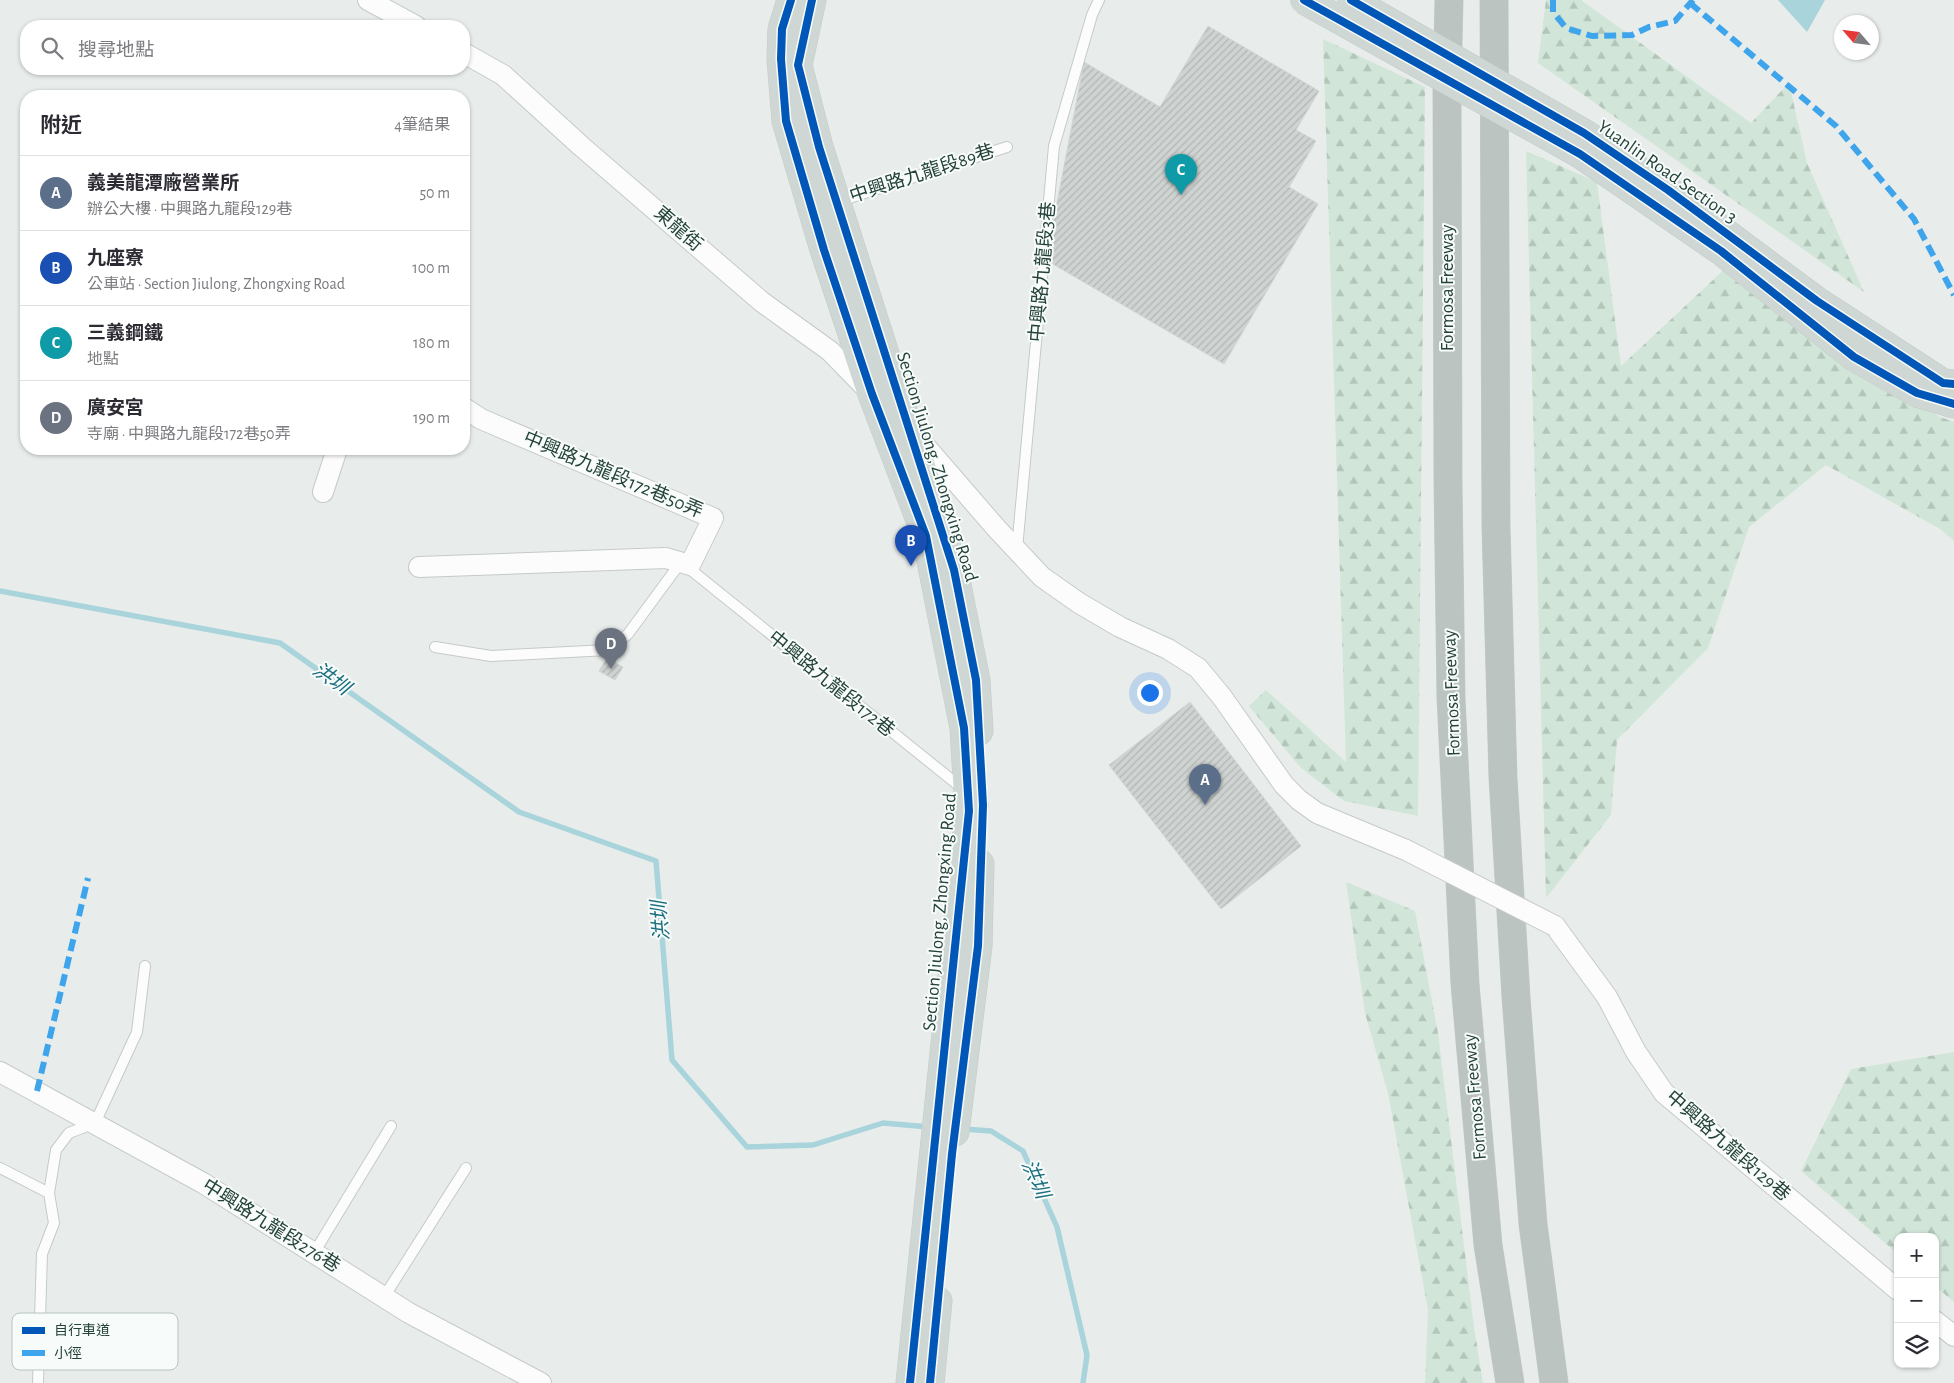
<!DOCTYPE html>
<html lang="zh-TW">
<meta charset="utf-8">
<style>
:root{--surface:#fff;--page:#f2f2f3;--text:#2b2b33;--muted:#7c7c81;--line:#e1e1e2;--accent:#d93025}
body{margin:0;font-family:"Alegreya Sans","Noto Sans TC",sans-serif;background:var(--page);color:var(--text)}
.controls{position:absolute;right:15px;bottom:15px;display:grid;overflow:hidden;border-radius:10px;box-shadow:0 1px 4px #0004}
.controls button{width:45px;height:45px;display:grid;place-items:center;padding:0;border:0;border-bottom:1px solid var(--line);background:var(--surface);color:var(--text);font:25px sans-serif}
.compass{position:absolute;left:1834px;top:15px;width:45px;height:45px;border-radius:50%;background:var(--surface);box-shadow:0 1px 4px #0004;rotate:298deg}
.you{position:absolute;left:1149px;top:692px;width:18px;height:18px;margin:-12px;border:4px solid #fff;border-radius:50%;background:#1a73e8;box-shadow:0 0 0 8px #1a73e833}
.badge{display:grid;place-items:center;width:32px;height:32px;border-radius:50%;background:var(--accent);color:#fff;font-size:16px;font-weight:700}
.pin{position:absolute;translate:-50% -41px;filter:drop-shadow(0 1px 2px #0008)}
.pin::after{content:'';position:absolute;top:26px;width:18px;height:15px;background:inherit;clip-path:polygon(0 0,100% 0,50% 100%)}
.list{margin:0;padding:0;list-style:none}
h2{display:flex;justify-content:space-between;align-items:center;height:65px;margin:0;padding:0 20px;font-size:21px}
h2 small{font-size:16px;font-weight:400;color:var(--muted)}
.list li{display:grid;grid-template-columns:32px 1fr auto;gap:15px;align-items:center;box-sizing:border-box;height:75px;padding:0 20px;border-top:1px solid var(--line)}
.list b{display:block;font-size:19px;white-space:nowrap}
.list p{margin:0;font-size:16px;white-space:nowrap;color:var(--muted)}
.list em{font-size:16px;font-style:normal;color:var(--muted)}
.icon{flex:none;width:28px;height:28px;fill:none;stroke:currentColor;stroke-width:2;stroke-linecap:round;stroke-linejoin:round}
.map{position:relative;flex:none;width:1954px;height:1383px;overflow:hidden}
.search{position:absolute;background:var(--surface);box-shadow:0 1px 4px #0004;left:20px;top:20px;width:450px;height:55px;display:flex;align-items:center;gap:12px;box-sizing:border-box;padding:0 18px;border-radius:20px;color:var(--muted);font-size:19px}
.panel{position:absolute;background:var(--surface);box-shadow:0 1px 4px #0004;left:20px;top:90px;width:450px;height:365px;border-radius:20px}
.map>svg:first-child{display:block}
.forest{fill:url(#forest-firs)}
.water{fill:#a9d4db}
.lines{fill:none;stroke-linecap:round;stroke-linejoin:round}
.stream{stroke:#a9d4db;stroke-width:5.5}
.building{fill:url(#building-hatch);stroke:#d1d6d4}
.lane-casing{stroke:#c5cac8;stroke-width:12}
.street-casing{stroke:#c5cac8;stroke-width:22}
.primary-casing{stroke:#c3ccc9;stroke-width:29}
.highway-casing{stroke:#c3ccc9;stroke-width:29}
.lane{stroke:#fcfcfc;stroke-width:10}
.street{stroke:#fcfcfc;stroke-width:20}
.primary{stroke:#cfd7d5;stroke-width:28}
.highway{stroke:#bcc4c2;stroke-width:28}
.street-bridge-casing{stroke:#c5cac8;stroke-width:22;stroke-linecap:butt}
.primary-bridge-casing{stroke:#c3ccc9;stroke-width:29;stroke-linecap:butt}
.street-bridge{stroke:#fcfcfc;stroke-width:20}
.primary-bridge{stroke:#cfd7d5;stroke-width:28}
.quiet{stroke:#3ea4ec;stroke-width:6;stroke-dasharray:12 6;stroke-linecap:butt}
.cycleway-casing{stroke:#f7fbf9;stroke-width:11}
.cycleway{stroke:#0057b8;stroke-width:8}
.labels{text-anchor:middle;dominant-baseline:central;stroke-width:4;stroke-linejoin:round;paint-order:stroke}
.street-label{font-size:19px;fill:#24423a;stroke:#f7fbf9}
.water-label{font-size:20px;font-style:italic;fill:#1c6f80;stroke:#f7fbf9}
.key{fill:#f7fbf9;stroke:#b8c4c0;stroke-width:1}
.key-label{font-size:14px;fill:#24423a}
</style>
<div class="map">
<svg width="1954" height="1383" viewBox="0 0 1954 1383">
<defs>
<pattern id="forest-firs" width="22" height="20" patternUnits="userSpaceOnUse" patternTransform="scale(1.25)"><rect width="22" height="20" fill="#d1e6d8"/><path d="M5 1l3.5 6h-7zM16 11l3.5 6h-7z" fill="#b3c6ba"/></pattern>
<pattern id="building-hatch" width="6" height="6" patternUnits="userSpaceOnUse" patternTransform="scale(1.25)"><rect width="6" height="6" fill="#cfd4d2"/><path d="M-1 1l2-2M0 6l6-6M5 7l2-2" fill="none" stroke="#b2b7b5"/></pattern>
</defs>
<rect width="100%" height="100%" fill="#e8edeb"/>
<path class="forest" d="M 1546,0 L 1581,0 L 1751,123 L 1789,83 L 1807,163 L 1864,292 L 1538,63 Z
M 1323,39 L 1425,87 L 1418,816 L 1344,801 L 1301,768 L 1249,706 L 1266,690 L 1346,762 Z
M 1526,151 L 1597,182 L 1621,366 L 1729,265 L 1938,416 L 1954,422 L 1954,541 L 1940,529 L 1826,465 L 1749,527 L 1708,648 L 1617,740 L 1611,815 L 1546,898 Z
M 1346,882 L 1415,911 L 1438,1033 L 1474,1327 L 1483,1383 L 1425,1383 L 1428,1310 L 1388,1093 L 1365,1013 Z
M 1954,1052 L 1954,1302 L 1935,1286 L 1935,1237 L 1898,1237 L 1898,1254 L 1801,1171 L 1851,1069 Z"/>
<path class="water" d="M 1778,0 L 1825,0 L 1807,32 Z"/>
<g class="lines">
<path class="stream" d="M 0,591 L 280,643 L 519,812 L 656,861 L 672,1060 L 747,1147 L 813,1145 L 883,1123 L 929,1127
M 963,1129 L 991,1131 L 1023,1151 L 1057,1227 L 1087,1355 L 1083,1383"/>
</g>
<path class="building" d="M 1208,26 L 1319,91 L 1296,130 L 1316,141 L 1289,187 L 1318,204 L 1224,364 L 1046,260 L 1084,62 L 1160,107 Z
M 607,658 L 623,667 L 615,680 L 599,671 Z
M 1190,702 L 1301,846 L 1221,909 L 1109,765 Z"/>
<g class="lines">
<defs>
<path id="lane" d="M 837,202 L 1007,147
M 1017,549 L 1054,146 L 1092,15 L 1099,0
M 435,647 L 491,656 L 608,650 L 628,634 L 681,562 L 983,805
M 0,1168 L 49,1193
M 314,1253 L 391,1126
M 384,1297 L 466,1168
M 38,1383 L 42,1254 L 54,1223 L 49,1193 L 56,1150 L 69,1133 L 95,1123 L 137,1032 L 145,966"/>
<path id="street" d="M 368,0 L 416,26
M 464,53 L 503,75 L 581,146 L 762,302 L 830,351 L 868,390
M 913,432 L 997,529 L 1042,577 L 1079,603 L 1120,627 L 1168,649 L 1198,668 L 1222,697 L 1284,785 L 1299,800 L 1317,813 L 1406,850
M 323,492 L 337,449
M 419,567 L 666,558 L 690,565 L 713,518 L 481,419 L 464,408
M 1555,926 L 1607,997 L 1636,1052 L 1664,1093 L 1898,1290
M 0,1072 L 203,1183 L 409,1313 L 541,1383
M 1935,1321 L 1954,1336"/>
<path id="primary" d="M 791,0 L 782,29 L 781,59 L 786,121 L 824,250 L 872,394 L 926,536 L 964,728 L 969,811 L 910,1383
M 812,0 L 798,65 L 819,147 L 954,570 L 976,680 L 979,731
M 1584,133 L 1668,190 L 1817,301 L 1943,383 L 1954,384
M 1580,154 L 1721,251 L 1854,357 L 1917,393 L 1954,404
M 955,1132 L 978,946 L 980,864
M 930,1383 L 938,1301"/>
<path id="highway" d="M 1449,0 L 1447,87 L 1448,482 L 1451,698 L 1465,984 L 1488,1245 L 1510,1383
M 1494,0 L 1496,527 L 1503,778 L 1516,997 L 1533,1224 L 1554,1383"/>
</defs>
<use href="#lane" class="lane-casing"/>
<use href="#street" class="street-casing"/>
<use href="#primary" class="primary-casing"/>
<use href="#highway" class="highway-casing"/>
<use href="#lane" class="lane"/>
<use href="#street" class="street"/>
<use href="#primary" class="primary"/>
<use href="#highway" class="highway"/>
<defs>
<path id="street-bridge" d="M 1406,850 L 1555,926"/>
<path id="primary-bridge" d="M 1304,0 L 1580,154
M 1351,0 L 1584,133"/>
</defs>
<use href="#street-bridge" class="street-bridge-casing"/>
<use href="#primary-bridge" class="primary-bridge-casing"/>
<use href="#street-bridge" class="street-bridge"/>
<use href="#primary-bridge" class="primary-bridge"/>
<path class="quiet" d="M 1553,0 L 1553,12 L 1566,28 L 1592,36 L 1632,35 L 1649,27 L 1675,21 L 1693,0
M 1690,3 L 1836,126 L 1914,219 L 1954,295
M 37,1091 L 88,878"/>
<defs>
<path id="cycleway" d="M 791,0 L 782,29 L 781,59 L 786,121 L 824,250 L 872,394 L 926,536 L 964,728 L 969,811 L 910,1383
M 812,0 L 798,65 L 819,147 L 954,570 L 976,680 L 983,805 L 978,946 L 952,1154 L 930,1383
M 1304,0 L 1580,154 L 1721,251 L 1854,357 L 1917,393 L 1954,404
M 1351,0 L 1584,133 L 1668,190 L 1817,301 L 1943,383 L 1954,384"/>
</defs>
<use href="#cycleway" class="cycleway-casing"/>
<use href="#cycleway" class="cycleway"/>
</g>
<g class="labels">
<g class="street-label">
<text transform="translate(1667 172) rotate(35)">Yuanlin Road Section 3</text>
<text transform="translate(922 174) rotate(-18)">中興路九龍段89巷</text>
<text transform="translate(678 229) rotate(41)">東龍街</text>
<text transform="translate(1043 272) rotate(-85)">中興路九龍段3巷</text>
<text transform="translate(1447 288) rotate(-90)">Formosa Freeway</text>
<text transform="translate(937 467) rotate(73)">Section Jiulong, Zhongxing Road</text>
<text transform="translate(613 475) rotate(23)">中興路九龍段172巷50弄</text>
<text transform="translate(831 684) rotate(39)">中興路九龍段172巷</text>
<text transform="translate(1452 693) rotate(-92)">Formosa Freeway</text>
<text transform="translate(940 912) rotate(-85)">Section Jiulong, Zhongxing Road</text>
<text transform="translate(1475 1097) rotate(-95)">Formosa Freeway</text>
<text transform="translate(1728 1146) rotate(41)">中興路九龍段129巷</text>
<text transform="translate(271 1226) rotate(32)">中興路九龍段276巷</text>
</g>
<g class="water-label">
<text transform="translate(331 679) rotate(35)">洪圳</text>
<text transform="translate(661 921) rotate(-95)">洪圳</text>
<text transform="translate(1035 1179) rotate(66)">洪圳</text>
</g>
</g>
<rect x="12" y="1313" width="166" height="57" rx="8" class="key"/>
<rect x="22" y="1327" width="23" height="7" fill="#0057b8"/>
<rect x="22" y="1350" width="23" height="6" fill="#3ea4ec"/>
<g class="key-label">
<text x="54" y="1335">自行車道</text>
<text x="54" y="1358">小徑</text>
</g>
</svg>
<div class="controls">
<button>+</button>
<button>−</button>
<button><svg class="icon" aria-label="layers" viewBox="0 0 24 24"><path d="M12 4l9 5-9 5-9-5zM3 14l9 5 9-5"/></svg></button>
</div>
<svg class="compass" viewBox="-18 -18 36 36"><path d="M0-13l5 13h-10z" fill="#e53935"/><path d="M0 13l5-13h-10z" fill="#7c7c81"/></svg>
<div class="you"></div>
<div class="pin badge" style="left:1205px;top:805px;background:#5c6f8a">A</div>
<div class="pin badge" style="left:911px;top:566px;background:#1a4fb4">B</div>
<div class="pin badge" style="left:1181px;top:195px;background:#0f9aa8">C</div>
<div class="pin badge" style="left:611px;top:669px;background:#6b7280">D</div>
<div class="search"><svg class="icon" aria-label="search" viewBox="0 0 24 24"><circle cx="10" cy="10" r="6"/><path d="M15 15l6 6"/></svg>搜尋地點</div>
<section class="panel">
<h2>附近<small>4筆結果</small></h2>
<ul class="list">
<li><span class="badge" style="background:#5c6f8a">A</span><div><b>義美龍潭廠營業所</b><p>辦公大樓 · 中興路九龍段129巷</p></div><em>50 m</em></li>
<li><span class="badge" style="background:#1a4fb4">B</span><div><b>九座寮</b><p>公車站 · Section Jiulong, Zhongxing Road</p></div><em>100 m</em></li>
<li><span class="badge" style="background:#0f9aa8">C</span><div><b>三義鋼鐵</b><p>地點</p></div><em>180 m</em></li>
<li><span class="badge" style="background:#6b7280">D</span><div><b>廣安宮</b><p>寺廟 · 中興路九龍段172巷50弄</p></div><em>190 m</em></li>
</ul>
</section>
</div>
